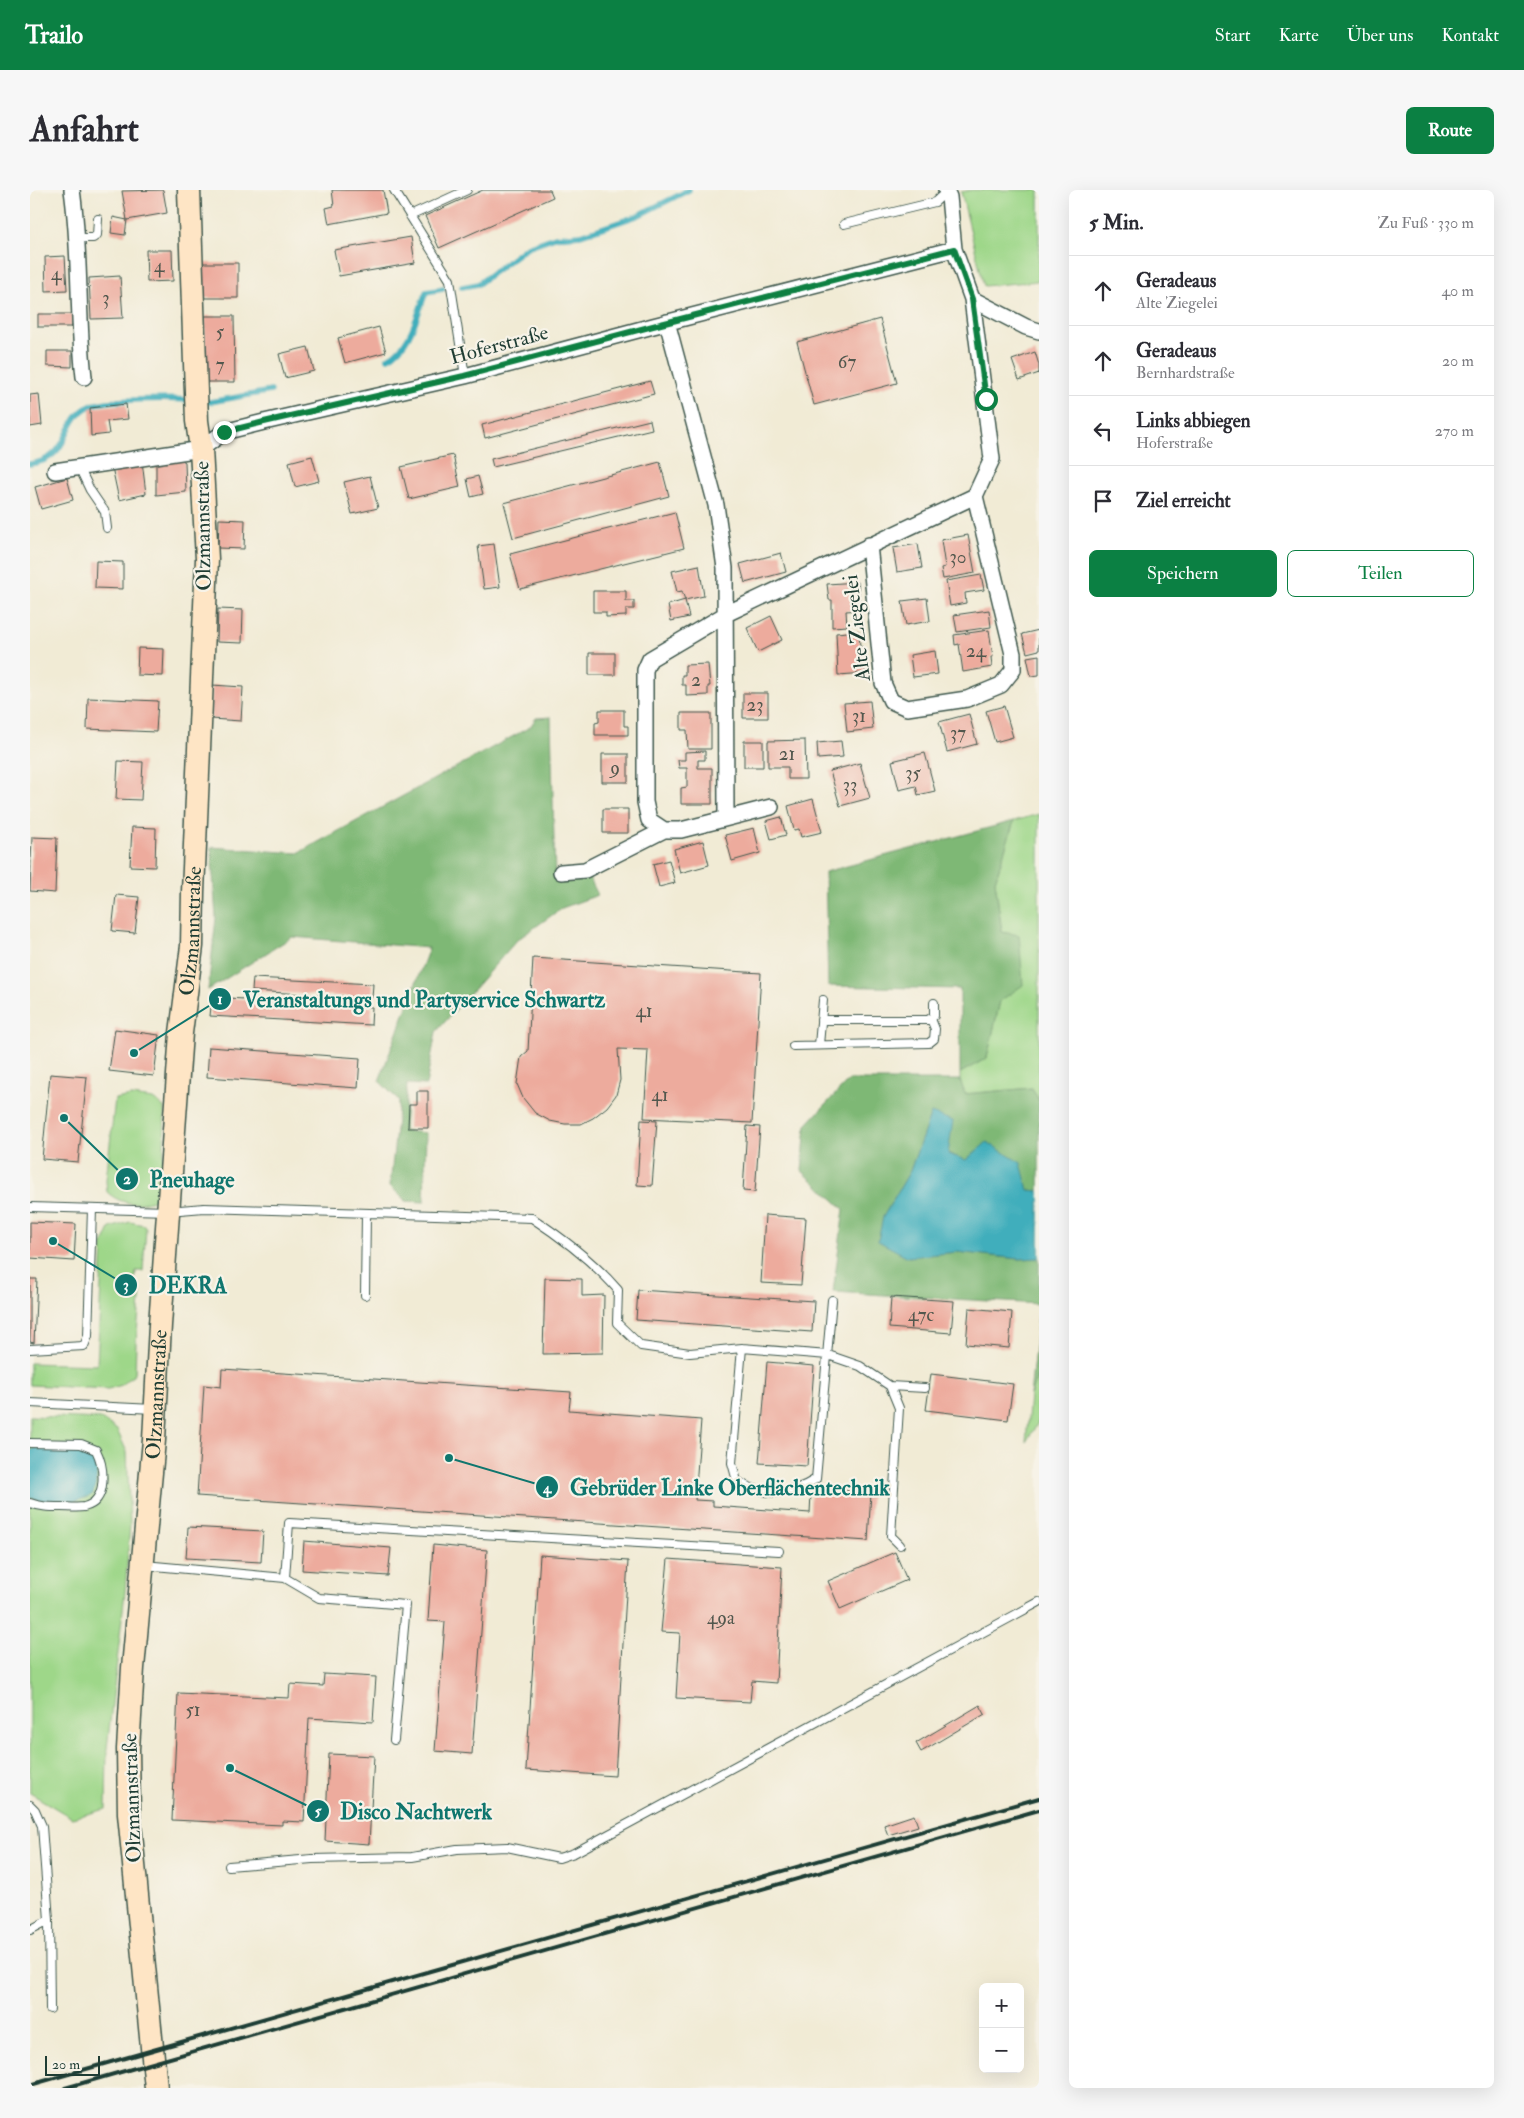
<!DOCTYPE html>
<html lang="de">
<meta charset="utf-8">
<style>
:root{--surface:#fff;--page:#f7f7f7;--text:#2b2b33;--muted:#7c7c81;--line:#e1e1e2;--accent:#0b8043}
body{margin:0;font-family:"IM FELL Double Pica",serif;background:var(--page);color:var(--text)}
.controls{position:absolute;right:15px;bottom:15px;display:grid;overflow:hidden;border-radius:8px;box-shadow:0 5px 20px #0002}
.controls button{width:45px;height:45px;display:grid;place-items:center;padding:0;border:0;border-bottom:1px solid var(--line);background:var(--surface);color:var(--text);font:25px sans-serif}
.scale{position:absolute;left:15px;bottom:12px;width:55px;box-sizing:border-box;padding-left:5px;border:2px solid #1f3d34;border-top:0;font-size:14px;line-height:18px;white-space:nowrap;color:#1f3d34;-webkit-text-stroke:4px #f7f3e8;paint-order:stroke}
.stop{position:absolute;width:15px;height:15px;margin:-11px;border:4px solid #0b8043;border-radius:50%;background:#fff}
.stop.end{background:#0b8043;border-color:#fff;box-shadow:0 1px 5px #0008}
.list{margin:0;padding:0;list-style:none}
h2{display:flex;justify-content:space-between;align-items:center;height:65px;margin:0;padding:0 20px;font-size:21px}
h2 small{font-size:16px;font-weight:400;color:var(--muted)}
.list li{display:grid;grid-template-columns:32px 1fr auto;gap:15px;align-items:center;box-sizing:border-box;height:70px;padding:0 20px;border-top:1px solid var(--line)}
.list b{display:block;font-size:19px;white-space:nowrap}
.list p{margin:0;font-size:16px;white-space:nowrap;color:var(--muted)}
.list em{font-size:16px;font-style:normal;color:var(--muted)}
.actions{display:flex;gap:10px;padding:15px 20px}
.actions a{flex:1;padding:11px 0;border:1px solid var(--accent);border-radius:8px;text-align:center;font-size:18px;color:var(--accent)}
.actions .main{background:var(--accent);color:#fff}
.icon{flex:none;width:28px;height:28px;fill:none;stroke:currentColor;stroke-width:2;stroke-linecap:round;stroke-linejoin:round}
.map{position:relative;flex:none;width:1009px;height:1898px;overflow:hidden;border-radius:8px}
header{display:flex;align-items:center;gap:30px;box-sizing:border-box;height:70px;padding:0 25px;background:var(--accent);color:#fff}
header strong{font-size:24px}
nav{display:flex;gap:28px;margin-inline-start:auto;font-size:18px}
.intro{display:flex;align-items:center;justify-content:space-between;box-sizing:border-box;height:120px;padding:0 30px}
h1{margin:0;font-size:35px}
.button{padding:12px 22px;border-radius:8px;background:var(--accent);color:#fff;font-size:18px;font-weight:700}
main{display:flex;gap:30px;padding:0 30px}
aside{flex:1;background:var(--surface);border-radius:8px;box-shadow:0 5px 20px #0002}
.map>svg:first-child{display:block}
.green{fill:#9ed789;stroke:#5e8a5e}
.forest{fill:#7eb875;stroke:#4e7a54}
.water{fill:#3faebc;stroke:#2f7678}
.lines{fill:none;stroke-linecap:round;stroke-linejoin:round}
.stream{stroke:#3faebc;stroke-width:5.5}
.building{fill:#edab9d}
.service-casing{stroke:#3e574c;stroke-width:10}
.minor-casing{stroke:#3e574c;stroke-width:18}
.secondary-casing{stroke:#3e574c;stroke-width:25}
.service{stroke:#fff;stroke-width:8}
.minor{stroke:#fff;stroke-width:15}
.secondary{stroke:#fee5c5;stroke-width:22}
.rail{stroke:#1f3d34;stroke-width:4}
.route{stroke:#0b8043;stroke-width:6}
.labels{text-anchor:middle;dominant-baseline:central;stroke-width:4.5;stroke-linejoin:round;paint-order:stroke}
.number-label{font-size:19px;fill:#52584e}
.street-label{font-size:21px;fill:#1f3d34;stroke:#f7f3e8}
.leader{fill:none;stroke:#0f766e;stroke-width:2}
.callout-dot{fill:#0f766e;stroke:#f7f3e8;stroke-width:2}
.mark-label{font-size:15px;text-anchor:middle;font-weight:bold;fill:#fff}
.callout-label{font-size:22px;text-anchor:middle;font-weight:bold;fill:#0f766e;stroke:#f7f3e8;stroke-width:4.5;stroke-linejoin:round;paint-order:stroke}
</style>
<header>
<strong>Trailo</strong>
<nav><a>Start</a><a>Karte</a><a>Über uns</a><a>Kontakt</a></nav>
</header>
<div class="intro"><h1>Anfahrt</h1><a class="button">Route</a></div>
<main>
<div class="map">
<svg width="1009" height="1898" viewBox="0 0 1009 1898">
<rect width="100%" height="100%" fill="#f7f3e8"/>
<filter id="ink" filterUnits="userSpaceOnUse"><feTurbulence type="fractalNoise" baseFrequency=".02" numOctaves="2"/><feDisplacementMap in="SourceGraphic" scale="10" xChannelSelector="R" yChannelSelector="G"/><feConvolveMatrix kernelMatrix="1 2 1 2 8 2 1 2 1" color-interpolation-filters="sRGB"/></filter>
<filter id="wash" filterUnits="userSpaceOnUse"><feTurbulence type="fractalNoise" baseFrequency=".0096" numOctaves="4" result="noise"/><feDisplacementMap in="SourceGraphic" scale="20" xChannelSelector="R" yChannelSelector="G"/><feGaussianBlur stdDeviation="1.12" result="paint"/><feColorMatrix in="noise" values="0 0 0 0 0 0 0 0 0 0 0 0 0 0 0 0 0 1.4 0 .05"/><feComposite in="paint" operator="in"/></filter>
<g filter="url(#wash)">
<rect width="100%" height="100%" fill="#f1ebd5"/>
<path class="green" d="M 942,0 L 1009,0 L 1009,91 L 954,96 L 931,2 Z
M 1009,624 L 1009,911 L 1002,898 L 934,904 L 930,890 L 930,883 L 957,868 L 970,811 L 972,742 L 965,691 L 984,631 Z
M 102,906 L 123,909 L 134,917 C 135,942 135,987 125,1009 C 109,1016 91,1015 77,1002 L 76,990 L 85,909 Z
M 100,1032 L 114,1035 L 116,1038 L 113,1081 L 106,1081 L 104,1098 L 105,1101 L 111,1101 L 106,1152 L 105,1184 L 92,1195 L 78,1199 L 0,1195 L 0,1173 L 67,1175 L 73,1054 L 80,1038 Z
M 1009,1183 L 1009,1231 L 996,1252 L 1000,1205 Z
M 0,1226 L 71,1229 L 87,1240 L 97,1262 L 100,1335 L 95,1402 L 77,1558 L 76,1619 L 42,1628 L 0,1603 Z"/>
<path class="forest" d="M 521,527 L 525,690 L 559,687 L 568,705 L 532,718 L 487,750 L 406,842 L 396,895 L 377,894 L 374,941 L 396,943 L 394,1012 L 376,1011 L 360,996 L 369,911 L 349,891 L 399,758 L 262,747 L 178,800 L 186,728 L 181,657 L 268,663 L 500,537 L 506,528 Z
M 984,631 L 965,691 L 972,742 L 989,745 L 993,795 L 970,811 L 957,868 L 930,883 L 930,799 L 798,796 L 795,682 Z
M 819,890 L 930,890 L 935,904 L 1002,898 L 1009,911 L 1009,1001 L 998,1000 L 918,963 L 901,923 L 880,981 L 853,1027 L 878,1067 L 927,1062 L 989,1069 L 1009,1068 L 1009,1114 L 803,1102 L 814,1019 L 772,981 L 776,935 Z
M 1009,1121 L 1009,1183 L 1000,1205 Z"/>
<path class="water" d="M 901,923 L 923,931 L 918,964 L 936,970 L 957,952 L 991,973 L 998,1000 L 1009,1001 L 1009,1068 L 990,1069 L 927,1062 L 878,1067 L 848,1051 L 853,1027 L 880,981 Z
M 5,1258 C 42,1258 79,1252 63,1304 C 46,1315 19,1313 0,1308 L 0,1261 Z"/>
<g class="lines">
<path class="stream" d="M 432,97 L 448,94 L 497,57 L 525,47 L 551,45 L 607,26 L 659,0
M 358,168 C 381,156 387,125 396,102 L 413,99
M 171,211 L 180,212 L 241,201
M 0,274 C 41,269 32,231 58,217 C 72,208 143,209 162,210"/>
</g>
<g id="blocks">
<path class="building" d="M 133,0 L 137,23 L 97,30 L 92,1 Z
M 302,0 L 353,0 L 357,23 L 299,34 L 296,18 L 304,16 Z
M 453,0 L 520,0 L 523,7 L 409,58 L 395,26 Z
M 83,27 L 97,30 L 95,45 L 81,43 Z
M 381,47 L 385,73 L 309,86 L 304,60 Z
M 116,60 L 142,60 L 143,91 L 117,92 Z
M 35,66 L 37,100 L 16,101 L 15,67 Z
M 173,73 L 208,73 L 208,108 L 173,108 Z
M 90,86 L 93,128 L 61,129 L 59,88 Z
M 8,124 L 42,124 L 42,137 L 8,137 Z
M 175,126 L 204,126 L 205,192 L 176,192 Z
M 850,129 L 867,193 L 784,215 L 767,152 Z
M 349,137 L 356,162 L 315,173 L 308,148 Z
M 278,157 L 284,181 L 255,188 L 249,164 Z
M 17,161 L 42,161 L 42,177 L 17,176 Z
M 1005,162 L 1009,175 L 1009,183 L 989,190 L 982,170 Z
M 620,191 L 624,204 L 455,248 L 452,235 Z
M 9,204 L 12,235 L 0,237 L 0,205 Z
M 96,214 L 98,229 L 77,231 L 79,244 L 61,246 L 60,218 Z
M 620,230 L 622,239 L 463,277 L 461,269 Z
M 423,265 L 430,297 L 379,309 L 371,277 Z
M 282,266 L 289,291 L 265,297 L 259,272 Z
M 148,267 L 155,272 L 156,302 L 126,305 L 126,268 Z
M 112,271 L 116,304 L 89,310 L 82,277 Z
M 630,272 L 639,306 L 483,348 L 474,313 Z
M 340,286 L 348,318 L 322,324 L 314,292 Z
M 448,286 L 453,304 L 441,307 L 437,289 Z
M 37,288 L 43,310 L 11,319 L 5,297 Z
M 645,322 L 654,358 L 490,399 L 480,364 Z
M 189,329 L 215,330 L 214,359 L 188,358 Z
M 938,345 L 945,383 L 913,389 L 911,378 L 915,377 L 911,350 Z
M 464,354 L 470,397 L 454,399 L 448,356 Z
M 888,354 L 892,378 L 867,382 L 863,358 Z
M 751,363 L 756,382 L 715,393 L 710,374 Z
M 66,371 L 93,372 L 93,399 L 65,398 Z
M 669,375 L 674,406 L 655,410 L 652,401 L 647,402 L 642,381 Z
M 951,385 L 954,400 L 935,403 L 936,413 L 920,416 L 916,391 Z
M 828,392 L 830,420 L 816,421 L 817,436 L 802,437 L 802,410 L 799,410 L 797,394 Z
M 563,401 L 596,401 L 596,411 L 604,411 L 604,419 L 596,419 L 596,426 L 576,427 L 576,422 L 563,422 Z
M 897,408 L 900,431 L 876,435 L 872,411 Z
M 655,410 L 659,427 L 641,431 L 638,415 Z
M 188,419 L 213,420 L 212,453 L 187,452 Z
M 959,420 L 961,437 L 927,442 L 924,425 Z
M 741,426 L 752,450 L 728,462 L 717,438 Z
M 959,440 L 963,467 L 961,467 L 962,477 L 933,482 L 929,454 L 925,455 L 924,445 Z
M 1009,440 L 1009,460 L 997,463 L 992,444 Z
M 829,441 L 830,457 L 833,457 L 836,483 L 808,485 L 806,443 Z
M 108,458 L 134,459 L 133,486 L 107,485 Z
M 905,461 L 908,484 L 883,487 L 880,465 Z
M 559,463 L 585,463 L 585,485 L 559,485 Z
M 1009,465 L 1009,485 L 1001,486 L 997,467 Z
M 678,474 L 680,496 L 678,496 L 678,505 L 656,506 L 656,495 L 652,495 L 652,485 L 655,485 L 655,475 Z
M 182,495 L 213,497 L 211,531 L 181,529 Z
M 713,503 L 738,503 L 738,528 L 713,528 Z
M 58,508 L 128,511 L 126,542 L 57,539 Z
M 840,511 L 843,539 L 817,542 L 814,513 Z
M 974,516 L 983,547 L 965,552 L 956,521 Z
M 569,520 L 594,520 L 594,536 L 598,536 L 598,545 L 565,545 L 565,533 L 569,532 Z
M 651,523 L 681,523 L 681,559 L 658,559 L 657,540 L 651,540 Z
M 939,524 L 947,554 L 917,562 L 909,532 Z
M 775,550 L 776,589 L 758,589 L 758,577 L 738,577 L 738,551 Z
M 714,551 L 733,551 L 733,577 L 714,577 Z
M 811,551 L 813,567 L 788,569 L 787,553 Z
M 675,561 L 675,570 L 668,570 L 668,578 L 682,578 L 682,614 L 651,614 L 651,598 L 657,597 L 657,578 L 649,578 L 648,570 L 655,570 L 655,562 Z
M 895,563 L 905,601 L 888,605 L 886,596 L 869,600 L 862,571 Z
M 572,564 L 598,564 L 598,592 L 572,592 Z
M 88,571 L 113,572 L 111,610 L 86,609 Z
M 830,573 L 840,608 L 810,616 L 800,581 Z
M 783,609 L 792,642 L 771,647 L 769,639 L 764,640 L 758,616 Z
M 573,619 L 598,619 L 598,643 L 573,643 Z
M 751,627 L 756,645 L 741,649 L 736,631 Z
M 102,637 L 126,638 L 125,677 L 100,676 Z
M 724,638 L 730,663 L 702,671 L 695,645 Z
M 2,647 L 27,648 L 25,703 L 0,701 Z
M 673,651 L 679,675 L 650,683 L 644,659 Z
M 639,670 L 645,693 L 629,697 L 623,674 Z
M 86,705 L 109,707 L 105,743 L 82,741 Z
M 503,768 L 731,783 L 722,933 L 614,928 L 618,860 L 588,859 L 590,890 L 586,905 L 577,917 L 563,928 L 551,934 L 535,934 L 520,931 L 505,923 L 493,908 L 487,894 L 491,867 L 498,861 Z
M 223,788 L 343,794 L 342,808 L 222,801 Z
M 182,807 L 342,817 L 341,835 L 180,826 Z
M 85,839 L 129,845 L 124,886 L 79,881 Z
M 179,857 L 330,868 L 328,898 L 177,887 Z
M 20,884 L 57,887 L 48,972 L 12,969 Z
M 387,901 L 398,901 L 398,938 L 378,938 L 379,914 L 387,914 Z
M 611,930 L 627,931 L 622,996 L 607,995 Z
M 717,936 L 730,937 L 725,1002 L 713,1001 Z
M 735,1025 L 776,1028 L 771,1095 L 731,1093 Z
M 0,1032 L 46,1034 L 44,1071 L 0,1068 Z
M 515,1088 L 552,1089 L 552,1106 L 574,1105 L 573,1163 L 513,1164 Z
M 0,1089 L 7,1089 L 4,1153 L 0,1152 Z
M 608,1100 L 784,1111 L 782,1142 L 606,1130 Z
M 861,1107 L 924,1111 L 921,1143 L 859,1138 Z
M 939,1118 L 982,1122 L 979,1158 L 936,1154 Z
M 737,1172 L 784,1176 L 777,1276 L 729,1273 Z
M 192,1179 L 541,1202 L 539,1220 L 671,1230 L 665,1310 L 683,1311 L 683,1316 L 780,1323 L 781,1303 L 806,1304 L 806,1300 L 841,1302 L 838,1351 L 167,1306 L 174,1195 L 191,1197 Z
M 901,1184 L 983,1194 L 978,1230 L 896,1220 Z
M 158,1337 L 233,1341 L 231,1372 L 156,1368 Z
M 274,1351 L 361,1358 L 358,1386 L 272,1380 Z
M 403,1355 L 457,1360 L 442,1564 L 405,1561 L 415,1432 L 398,1431 Z
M 865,1362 L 877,1390 L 810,1419 L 798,1391 Z
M 510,1365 L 598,1371 L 585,1586 L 496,1580 Z
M 638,1369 L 752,1377 L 746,1493 L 722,1491 L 720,1512 L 646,1508 L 650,1443 L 631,1442 Z
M 294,1484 L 346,1487 L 343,1532 L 279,1528 L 274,1632 L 252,1631 L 252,1635 L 142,1630 L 148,1503 L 259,1508 L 260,1494 L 293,1496 Z
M 950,1515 L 955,1524 L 891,1562 L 886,1553 Z
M 299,1564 L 344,1566 L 339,1654 L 295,1651 Z
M 884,1625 L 888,1636 L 858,1645 L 854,1635 Z"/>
</g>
</g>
<g filter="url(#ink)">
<use href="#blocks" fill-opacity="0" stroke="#3e574c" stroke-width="1"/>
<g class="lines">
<defs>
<path id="service" d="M 364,0 L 420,90 L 435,186
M 380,26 L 437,0
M 814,34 L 905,12 L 916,2
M 46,48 L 63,48 L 67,45 L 68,29
M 49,277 L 60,300 L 75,322 L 77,338
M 791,830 L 898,830 L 904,826 L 904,813
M 789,855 L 793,810
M 763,856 L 899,853 L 904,849 L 905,839 L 901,829
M 0,1017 L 138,1021 L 174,1018 L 502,1028 C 534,1049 563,1071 588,1100 L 587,1133 L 611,1156 L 660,1163 L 712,1158 L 798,1165 L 830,1176 L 860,1196 L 869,1218 L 861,1346 L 870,1355
M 335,1105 L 336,1023
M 712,1158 L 702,1273 L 707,1291 C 734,1307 760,1306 786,1289 L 802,1110
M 0,1159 L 54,1156 L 58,1146 L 62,1019
M 860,1196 L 895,1198
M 0,1213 L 124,1219
M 0,1253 L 51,1254 L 66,1260 C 74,1276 79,1311 54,1317 C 47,1318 38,1317 31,1317 C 19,1317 11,1317 0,1313
M 114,1375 L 255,1388 L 289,1408 L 376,1415 L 364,1550
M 255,1388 L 259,1333 L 749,1361
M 0,1615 L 5,1620 L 12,1636 L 19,1730 L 0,1740
M 199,1676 L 282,1669 L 382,1667 L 427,1659 L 477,1657 L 529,1668 L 544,1663 L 1009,1412
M 19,1730 L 20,1819"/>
<path id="minor" d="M 42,0 C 51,62 47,125 54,187
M 916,0 L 919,7 L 924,59 L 942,109 L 996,137 L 1009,141
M 637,132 L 686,315 L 695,378 L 696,627
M 25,281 L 171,259 L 194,242 L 234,232 L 435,186 L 623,136 L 924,59
M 839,355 L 853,493 L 861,511 L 877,518 L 937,509 L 971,495 L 983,480 L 983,464 L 945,306 L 962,269 L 942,109
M 741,617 L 651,640 L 634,640 L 619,630 L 615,612 L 615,480 L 620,469 L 696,424 L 945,306
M 531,682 L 555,680 L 634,640"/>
<g id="secondary">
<path id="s1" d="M 126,1898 L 99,1624 L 98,1559 L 103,1478 L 124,1250 L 130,1135 L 151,843 L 162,756 L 163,702 L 177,369 L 171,259 L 167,231 L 159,0"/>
</g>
</defs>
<use href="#service" class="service-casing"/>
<use href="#minor" class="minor-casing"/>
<use href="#secondary" class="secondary-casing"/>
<use href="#service" class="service"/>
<use href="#minor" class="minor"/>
<use href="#secondary" class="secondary"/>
<path class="rail" d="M 0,1895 L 1009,1608
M 35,1898 L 1009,1620"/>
</g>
</g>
<g class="lines" filter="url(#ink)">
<path class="route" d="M 194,242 L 234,232 L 434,186 L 623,136 L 924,59 L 942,109 L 956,209"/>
</g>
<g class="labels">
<g class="number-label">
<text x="129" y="76">4</text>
<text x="26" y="84">4</text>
<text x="76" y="108">3</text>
<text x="190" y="142">5</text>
<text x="817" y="172">67</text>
<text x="190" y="175">7</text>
<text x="928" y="367">30</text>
<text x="946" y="461">24</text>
<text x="666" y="490">2</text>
<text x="725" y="515">23</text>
<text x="829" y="526">31</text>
<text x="928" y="543">37</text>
<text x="757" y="564">21</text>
<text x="585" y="578">9</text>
<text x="883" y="583">35</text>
<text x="820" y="595">33</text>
<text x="614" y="821">41</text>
<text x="630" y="905">41</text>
<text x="891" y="1125">47c</text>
<text x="691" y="1428">49a</text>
<text x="163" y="1520">51</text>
</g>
<g class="street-label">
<text transform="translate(469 155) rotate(-15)">Hoferstraße</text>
<text transform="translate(173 336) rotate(-91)">Olzmannstraße</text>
<text transform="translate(827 438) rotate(-97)">Alte Ziegelei</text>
<text stroke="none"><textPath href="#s1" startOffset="1161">Olzmannstraße</textPath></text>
<text stroke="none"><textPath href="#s1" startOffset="696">Olzmannstraße</textPath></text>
<text transform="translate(102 1608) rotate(-92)">Olzmannstraße</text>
</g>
</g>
<path class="leader" d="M104 863L190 809M34 928L97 989M23 1051L96 1095M419 1268L517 1297M200 1578L288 1621"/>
<g class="callout-dot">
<circle cx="104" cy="863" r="5"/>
<circle cx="34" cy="928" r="5"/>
<circle cx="23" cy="1051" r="5"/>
<circle cx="419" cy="1268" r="5"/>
<circle cx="200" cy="1578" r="5"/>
<circle cx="190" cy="809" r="12"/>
<circle cx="97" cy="989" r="12"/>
<circle cx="96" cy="1095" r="12"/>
<circle cx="517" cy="1297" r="12"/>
<circle cx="288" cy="1621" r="12"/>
</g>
<g class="mark-label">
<text x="190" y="814">1</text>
<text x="97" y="994">2</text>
<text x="96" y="1100">3</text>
<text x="517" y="1303">4</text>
<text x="288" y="1626">5</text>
</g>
<g class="callout-label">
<text x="394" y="817">Veranstaltungs und Partyservice Schwartz</text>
<text x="162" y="997">Pneuhage</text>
<text x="158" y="1103">DEKRA</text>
<text x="700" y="1305">Gebrüder Linke Oberflächentechnik</text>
<text x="386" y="1629">Disco Nachtwerk</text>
</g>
</svg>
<div class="controls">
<button>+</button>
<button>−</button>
</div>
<div class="scale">20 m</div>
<div class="stop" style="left:956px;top:209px"></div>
<div class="stop end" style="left:194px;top:242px"></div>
</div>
<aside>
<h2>5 Min.<small>Zu Fuß · 330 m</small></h2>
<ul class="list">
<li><svg class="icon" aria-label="ahead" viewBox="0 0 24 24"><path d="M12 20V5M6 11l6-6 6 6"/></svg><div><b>Geradeaus</b><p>Alte Ziegelei</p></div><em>40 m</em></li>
<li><svg class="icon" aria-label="ahead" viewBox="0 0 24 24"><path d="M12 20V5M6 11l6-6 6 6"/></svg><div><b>Geradeaus</b><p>Bernhardstraße</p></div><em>20 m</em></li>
<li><svg class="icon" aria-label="left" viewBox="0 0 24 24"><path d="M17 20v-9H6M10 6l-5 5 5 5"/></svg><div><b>Links abbiegen</b><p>Hoferstraße</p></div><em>270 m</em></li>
<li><svg class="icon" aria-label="arrive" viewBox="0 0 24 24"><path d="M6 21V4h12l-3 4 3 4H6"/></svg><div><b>Ziel erreicht</b></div></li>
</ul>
<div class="actions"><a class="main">Speichern</a><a>Teilen</a></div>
</aside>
</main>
